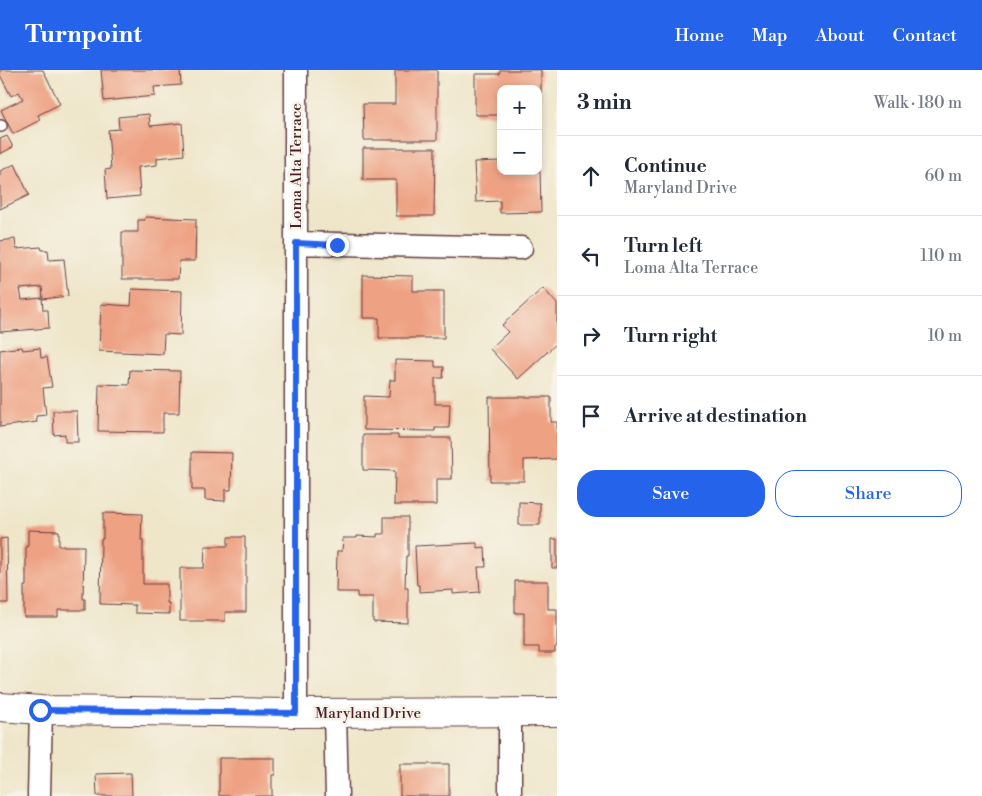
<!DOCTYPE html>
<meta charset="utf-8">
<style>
:root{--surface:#fff;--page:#f2f2f3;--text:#1f2937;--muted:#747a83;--line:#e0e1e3;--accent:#2563eb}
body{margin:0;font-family:"Libre Bodoni",serif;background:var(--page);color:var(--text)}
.controls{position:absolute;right:15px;top:15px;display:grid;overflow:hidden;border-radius:10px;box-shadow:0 2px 8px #0003}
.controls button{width:45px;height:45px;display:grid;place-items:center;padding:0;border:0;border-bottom:1px solid var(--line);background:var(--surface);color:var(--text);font:25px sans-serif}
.stop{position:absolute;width:15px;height:15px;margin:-11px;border:4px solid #2563eb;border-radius:50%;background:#fff}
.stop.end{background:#2563eb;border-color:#fff;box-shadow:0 1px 5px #0008}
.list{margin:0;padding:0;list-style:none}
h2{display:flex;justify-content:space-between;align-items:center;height:65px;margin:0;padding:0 20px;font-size:21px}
h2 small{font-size:16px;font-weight:400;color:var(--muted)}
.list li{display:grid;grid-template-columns:32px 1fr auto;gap:15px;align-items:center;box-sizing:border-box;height:80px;padding:0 20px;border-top:1px solid var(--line)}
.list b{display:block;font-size:19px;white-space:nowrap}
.list p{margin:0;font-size:16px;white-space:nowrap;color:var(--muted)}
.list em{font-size:16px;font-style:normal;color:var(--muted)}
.actions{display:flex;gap:10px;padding:15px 20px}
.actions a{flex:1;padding:11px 0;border:1px solid var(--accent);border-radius:20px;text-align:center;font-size:18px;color:var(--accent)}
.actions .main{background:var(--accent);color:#fff}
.icon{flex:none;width:28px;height:28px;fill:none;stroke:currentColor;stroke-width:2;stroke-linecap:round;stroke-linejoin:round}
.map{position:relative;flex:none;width:557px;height:726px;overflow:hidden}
header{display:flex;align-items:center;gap:30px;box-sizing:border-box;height:70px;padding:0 25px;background:var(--accent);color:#fff}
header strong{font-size:24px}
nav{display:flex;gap:28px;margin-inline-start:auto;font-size:18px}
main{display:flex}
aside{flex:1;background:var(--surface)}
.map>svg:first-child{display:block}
.building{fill:#eea283}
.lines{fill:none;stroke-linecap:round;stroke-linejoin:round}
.lane-casing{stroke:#633d43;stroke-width:14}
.street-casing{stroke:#633d43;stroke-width:25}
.secondary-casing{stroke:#633d43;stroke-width:30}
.lane{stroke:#fff;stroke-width:11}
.street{stroke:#fff;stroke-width:22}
.secondary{stroke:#fff;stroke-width:28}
.route{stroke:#2563eb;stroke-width:6}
.labels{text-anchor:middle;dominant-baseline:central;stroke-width:5;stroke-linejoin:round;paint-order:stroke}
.street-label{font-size:15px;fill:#4a1f2b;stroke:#f7f3e8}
</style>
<header>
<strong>Turnpoint</strong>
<nav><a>Home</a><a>Map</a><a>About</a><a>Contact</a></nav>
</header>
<main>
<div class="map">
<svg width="557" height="726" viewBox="0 0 557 726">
<rect width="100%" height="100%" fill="#f7f3e8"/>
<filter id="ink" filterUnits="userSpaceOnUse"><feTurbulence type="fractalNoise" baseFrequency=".02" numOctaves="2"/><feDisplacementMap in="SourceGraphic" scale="10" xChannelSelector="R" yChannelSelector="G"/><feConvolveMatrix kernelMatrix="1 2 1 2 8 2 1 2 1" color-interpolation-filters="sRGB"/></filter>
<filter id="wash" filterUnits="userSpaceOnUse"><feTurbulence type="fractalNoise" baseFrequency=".0096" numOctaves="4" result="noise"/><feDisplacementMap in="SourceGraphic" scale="20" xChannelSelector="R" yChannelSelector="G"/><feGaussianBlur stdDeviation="1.12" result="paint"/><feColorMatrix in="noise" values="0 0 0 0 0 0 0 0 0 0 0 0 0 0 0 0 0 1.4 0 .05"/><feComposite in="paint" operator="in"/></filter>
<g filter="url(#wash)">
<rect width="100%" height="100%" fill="#efe6ca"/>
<g id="blocks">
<path class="building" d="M 2,0 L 43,0 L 60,34 L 38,45 L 40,50 L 13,64 L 1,40 L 23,29 L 19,22 L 11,26 L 0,5 L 0,1 Z
M 101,0 L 180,0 L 181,15 L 154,17 L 155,26 L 104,31 Z
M 395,0 L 437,0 L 437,70 L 364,70 L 363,34 L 395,34 Z
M 500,0 L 541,0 L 541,45 L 538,45 L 538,19 L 501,19 L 501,45 L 475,45 L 475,4 L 500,4 Z
M 149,44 L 150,56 L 182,53 L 184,85 L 157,88 L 157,95 L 138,97 L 140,126 L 107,129 L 105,100 L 111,99 L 108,60 L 119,59 L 118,47 Z
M 7,66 L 13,77 L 0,84 L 0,69 Z
M 363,78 L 435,78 L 434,146 L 396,146 L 396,110 L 363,110 Z
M 501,91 L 501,101 L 540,101 L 541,142 L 500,143 L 500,131 L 476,132 L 474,92 Z
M 15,94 L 29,125 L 0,139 L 0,101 Z
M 145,147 L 196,149 L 195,191 L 179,191 L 178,209 L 122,209 L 122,162 L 138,162 L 138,150 L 145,150 Z
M 15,169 L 16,179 L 41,177 L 42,180 L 48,180 L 49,190 L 64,189 L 68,226 L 43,229 L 42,217 L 20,219 L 22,230 L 42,228 L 43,240 L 48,240 L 49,258 L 0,262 L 0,171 Z
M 363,205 L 413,206 L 413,221 L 444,221 L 444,268 L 379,268 L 379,248 L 363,248 Z
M 543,218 L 557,234 L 557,273 L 518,309 L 490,279 L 508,262 L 502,255 Z
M 132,219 L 182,221 L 181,265 L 164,264 L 163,284 L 99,281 L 101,234 L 131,236 Z
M 22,277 L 23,280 L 40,278 L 41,288 L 47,287 L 52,317 L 43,318 L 46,345 L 36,346 L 37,352 L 0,357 L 0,280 Z
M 395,290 L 435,291 L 435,297 L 444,297 L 443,308 L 435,308 L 435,334 L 450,334 L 449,358 L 435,358 L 435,361 L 364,360 L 364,326 L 389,327 L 390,310 L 395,310 Z
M 130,300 L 180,301 L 179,343 L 163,343 L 163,362 L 98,361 L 99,314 L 129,315 Z
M 489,327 L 551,327 L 551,352 L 557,352 L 557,389 L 524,390 L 524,411 L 490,411 Z
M 53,341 L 77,341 L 78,372 L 65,372 L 65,364 L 54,365 Z
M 363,365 L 398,365 L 398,368 L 451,368 L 452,409 L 436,409 L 436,435 L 394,435 L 395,401 L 363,400 Z
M 192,382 L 232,383 L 231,420 L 225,420 L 225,431 L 205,430 L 205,420 L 192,420 Z
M 519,432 L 540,433 L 540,455 L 519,455 Z
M 103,443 L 142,444 L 141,470 L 143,470 L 143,514 L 167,514 L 167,533 L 169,533 L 169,544 L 135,543 L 135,535 L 100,534 L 101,469 L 103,469 Z
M 384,447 L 408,447 L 408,486 L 406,486 L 405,518 L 408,518 L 408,553 L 373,552 L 373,527 L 357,527 L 357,522 L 336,522 L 337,481 L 342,481 L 343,468 L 357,468 L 357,466 L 377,467 L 377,464 L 384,464 Z
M 28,460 L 59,461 L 59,476 L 84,476 L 83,529 L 85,529 L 85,540 L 58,540 L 58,547 L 24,547 L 24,516 L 26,516 L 26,476 L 28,476 Z
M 228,467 L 245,467 L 245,477 L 246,477 L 246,542 L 225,542 L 225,551 L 180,551 L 180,498 L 204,498 L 205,476 L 228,476 Z
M 7,468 L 8,533 L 0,533 L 0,469 Z
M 552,469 L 557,469 L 557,498 L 552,498 Z
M 477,473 L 477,478 L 485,477 L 486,497 L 478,497 L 480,522 L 453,524 L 453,520 L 419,522 L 419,515 L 417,515 L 415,476 Z
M 515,511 L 548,511 L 548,539 L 557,539 L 557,577 L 555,577 L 555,583 L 539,583 L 539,577 L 524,577 L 524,543 L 515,543 Z
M 219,688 L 275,688 L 275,705 L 272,705 L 272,726 L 219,726 Z
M 400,694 L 449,694 L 449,726 L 400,726 Z
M 131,703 L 132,726 L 97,726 L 96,704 Z"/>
</g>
</g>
<g filter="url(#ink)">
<use href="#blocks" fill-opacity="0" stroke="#633d43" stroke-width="1"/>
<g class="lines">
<defs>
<path id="lane" d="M 0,56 L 1,56"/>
<path id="street" d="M 296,0 L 296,643
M 296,173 L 521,178
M 335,643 L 337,726
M 39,726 L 41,640
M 510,726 L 510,643"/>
<path id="secondary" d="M 0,637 L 41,640 L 296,643 L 557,642"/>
</defs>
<use href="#lane" class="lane-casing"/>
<use href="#street" class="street-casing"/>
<use href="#secondary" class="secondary-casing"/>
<use href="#lane" class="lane"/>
<use href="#street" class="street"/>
<use href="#secondary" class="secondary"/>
</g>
</g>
<g class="lines" filter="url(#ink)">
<path class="route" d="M 40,640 L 296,643 L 296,173 L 337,175"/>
</g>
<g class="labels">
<g class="street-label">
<text transform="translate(296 96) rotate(-90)">Loma Alta Terrace</text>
<text x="368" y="643">Maryland Drive</text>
</g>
</g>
</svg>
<div class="controls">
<button>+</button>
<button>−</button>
</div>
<div class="stop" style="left:40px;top:640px"></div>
<div class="stop end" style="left:337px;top:175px"></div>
</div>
<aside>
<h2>3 min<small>Walk · 180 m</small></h2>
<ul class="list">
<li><svg class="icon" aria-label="ahead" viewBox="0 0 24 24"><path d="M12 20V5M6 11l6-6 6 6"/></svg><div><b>Continue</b><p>Maryland Drive</p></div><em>60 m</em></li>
<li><svg class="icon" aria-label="left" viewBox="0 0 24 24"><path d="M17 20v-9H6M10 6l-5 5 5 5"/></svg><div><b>Turn left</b><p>Loma Alta Terrace</p></div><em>110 m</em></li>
<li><svg class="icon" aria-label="right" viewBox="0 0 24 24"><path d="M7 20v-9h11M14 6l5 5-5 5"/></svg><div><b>Turn right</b></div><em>10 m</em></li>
<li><svg class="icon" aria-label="arrive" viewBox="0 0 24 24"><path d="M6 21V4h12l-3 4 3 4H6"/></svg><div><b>Arrive at destination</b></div></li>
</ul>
<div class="actions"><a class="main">Save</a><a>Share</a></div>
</aside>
</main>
